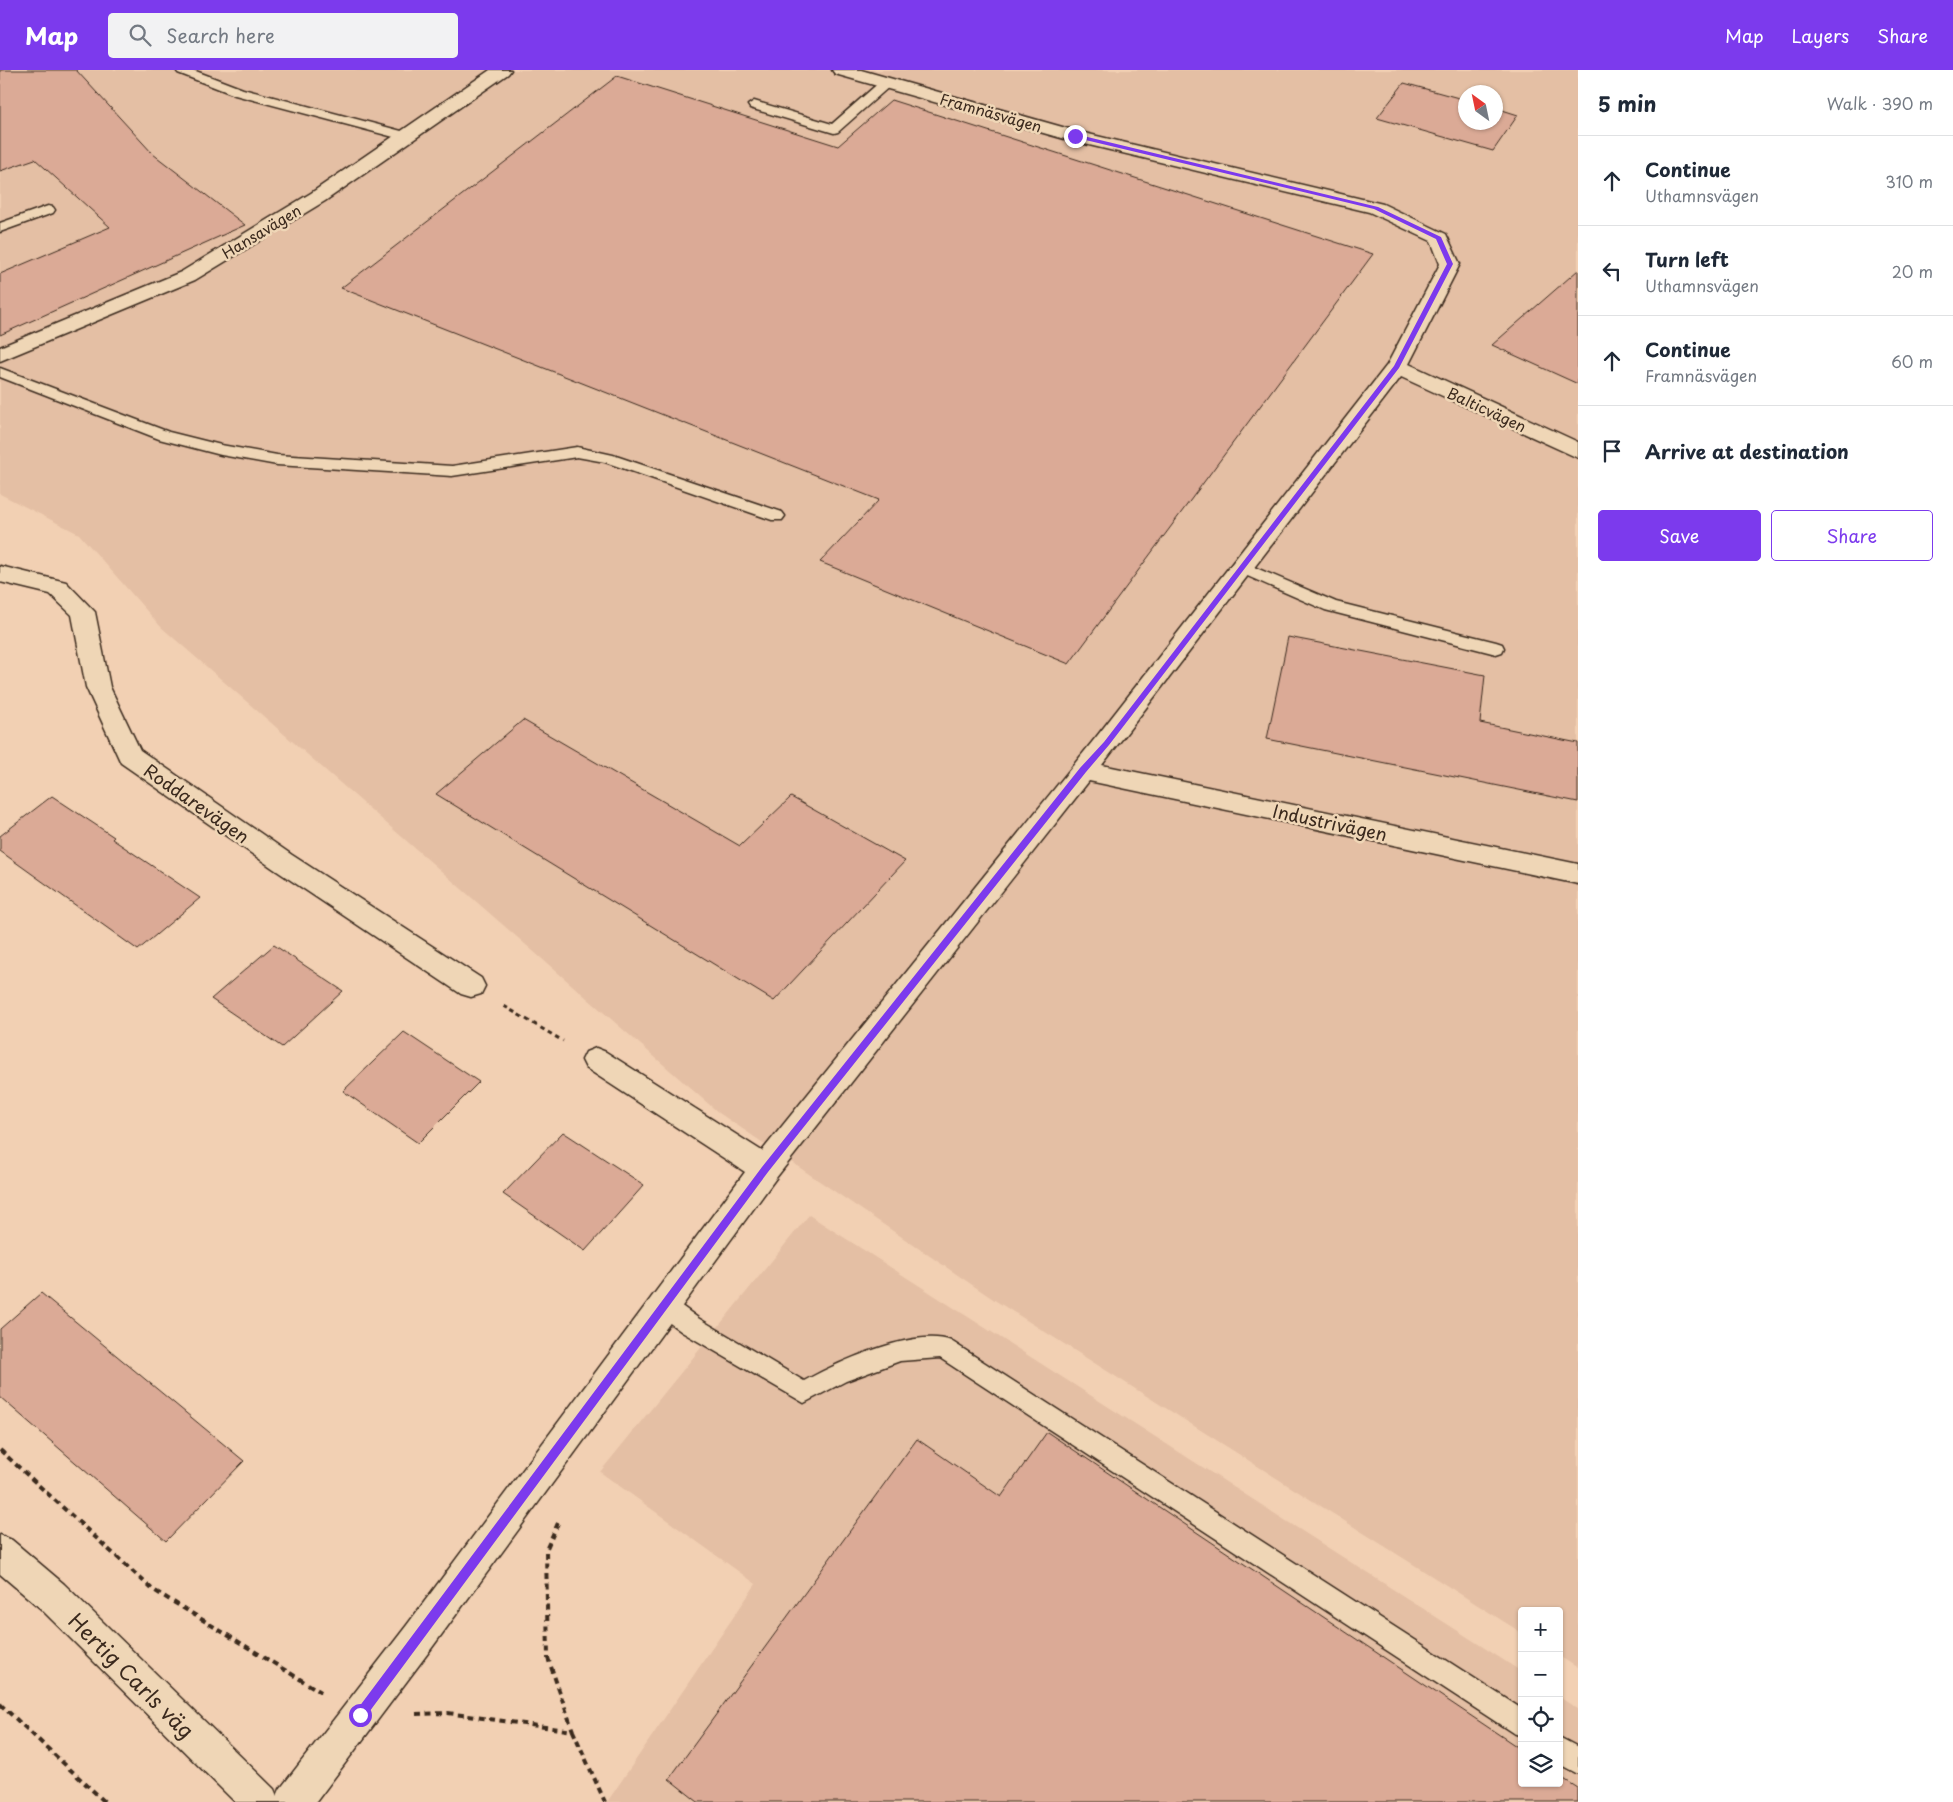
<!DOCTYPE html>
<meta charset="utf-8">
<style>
:root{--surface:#fff;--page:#f2f2f3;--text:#1f2937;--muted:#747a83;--line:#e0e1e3;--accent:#7c3aed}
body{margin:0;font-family:"Playpen Sans",sans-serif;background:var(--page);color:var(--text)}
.controls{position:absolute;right:15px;bottom:15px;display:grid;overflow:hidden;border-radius:5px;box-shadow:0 1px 4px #0004}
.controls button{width:45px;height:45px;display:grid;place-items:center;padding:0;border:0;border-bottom:1px solid var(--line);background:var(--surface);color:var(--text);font:25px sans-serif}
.compass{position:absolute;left:1458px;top:15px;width:45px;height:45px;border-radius:50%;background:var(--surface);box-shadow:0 1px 4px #0004;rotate:327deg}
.stop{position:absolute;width:15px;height:15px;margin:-11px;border:4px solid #7c3aed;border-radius:50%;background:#fff}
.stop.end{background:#7c3aed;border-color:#fff;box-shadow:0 1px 5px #0008}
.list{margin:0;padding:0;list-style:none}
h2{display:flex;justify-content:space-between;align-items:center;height:65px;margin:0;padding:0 20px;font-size:21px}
h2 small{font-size:16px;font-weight:400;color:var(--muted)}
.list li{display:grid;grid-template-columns:32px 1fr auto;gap:15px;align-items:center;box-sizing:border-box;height:90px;padding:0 20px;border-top:1px solid var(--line)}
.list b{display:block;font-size:19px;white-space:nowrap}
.list p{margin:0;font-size:16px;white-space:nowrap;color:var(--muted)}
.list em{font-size:16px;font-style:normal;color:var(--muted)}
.actions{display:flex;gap:10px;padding:15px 20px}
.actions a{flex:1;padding:11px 0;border:1px solid var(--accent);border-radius:5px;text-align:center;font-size:18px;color:var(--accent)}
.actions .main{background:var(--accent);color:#fff}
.icon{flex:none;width:28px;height:28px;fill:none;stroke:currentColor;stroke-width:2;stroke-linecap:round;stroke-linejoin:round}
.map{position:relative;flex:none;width:1578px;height:1732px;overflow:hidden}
header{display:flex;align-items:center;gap:30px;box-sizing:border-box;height:70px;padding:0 25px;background:var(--accent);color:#fff}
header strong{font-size:24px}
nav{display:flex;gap:28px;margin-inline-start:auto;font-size:18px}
.search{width:350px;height:45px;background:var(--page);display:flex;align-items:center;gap:12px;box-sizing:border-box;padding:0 18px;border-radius:5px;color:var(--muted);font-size:19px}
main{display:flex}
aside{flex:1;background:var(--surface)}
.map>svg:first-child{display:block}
.built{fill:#e4bfa4;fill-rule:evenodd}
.building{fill:#dbaa96;stroke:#3b2a1e}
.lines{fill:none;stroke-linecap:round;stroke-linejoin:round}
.lane-casing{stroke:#3b2a1e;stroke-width:3}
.street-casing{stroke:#3b2a1e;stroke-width:3}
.path-far1{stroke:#3b2a1e;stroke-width:3;stroke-dasharray:4.5 4;stroke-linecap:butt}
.path{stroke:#3b2a1e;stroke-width:4;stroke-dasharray:6 4.5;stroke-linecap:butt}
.lane{fill:#efd6b6;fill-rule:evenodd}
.street{fill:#efd6b6;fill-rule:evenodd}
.route{fill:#7c3aed}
.labels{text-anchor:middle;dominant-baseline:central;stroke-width:5;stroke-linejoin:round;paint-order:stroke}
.far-street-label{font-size:15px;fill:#3b2a1e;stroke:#efd6b6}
.street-label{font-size:18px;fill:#3b2a1e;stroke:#efd6b6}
.near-street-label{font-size:21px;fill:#3b2a1e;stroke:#efd6b6}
</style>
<header>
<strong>Map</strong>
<div class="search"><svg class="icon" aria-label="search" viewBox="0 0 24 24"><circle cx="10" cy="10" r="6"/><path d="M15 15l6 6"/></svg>Search here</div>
<nav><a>Map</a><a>Layers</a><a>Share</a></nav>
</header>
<main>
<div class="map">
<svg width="1578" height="1732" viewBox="0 0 1578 1732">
<rect width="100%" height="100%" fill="#f2d0b3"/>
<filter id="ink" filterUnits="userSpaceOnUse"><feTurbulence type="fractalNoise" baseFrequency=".02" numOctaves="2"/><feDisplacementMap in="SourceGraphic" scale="10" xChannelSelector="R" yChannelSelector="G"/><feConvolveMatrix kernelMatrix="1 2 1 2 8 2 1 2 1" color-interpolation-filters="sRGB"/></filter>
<g filter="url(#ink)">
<path class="built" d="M 0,0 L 1578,0 L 1578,1598 L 1559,1586 L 1559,1541 L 1522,1541 L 1522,1563 L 996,1231 L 719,1043 L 161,557 L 79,464 L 0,424 ZM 1466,22 L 1496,22 L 1496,52 L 1466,52 Z
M 809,1145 L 1522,1602 L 1522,1713 L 1559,1713 L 1559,1627 L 1578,1639 L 1578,1732 L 607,1732 L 756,1514 L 600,1402 Z"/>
<path class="building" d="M 0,0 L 76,0 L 153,84 L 245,155 L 0,265 L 0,204 L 110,157 L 35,89 L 0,101 Z
M 617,6 L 838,76 L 891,30 L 1373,184 L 1069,594 L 820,492 L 879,430 L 341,218 Z
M 1404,13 L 1466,30 L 1466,52 L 1496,52 L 1496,38 L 1518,45 L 1493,81 L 1377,48 Z
M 1578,200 L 1578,314 L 1492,275 Z
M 1288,567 L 1485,605 L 1480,653 L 1578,673 L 1578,732 L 1267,669 Z
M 523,650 L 740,776 L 791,727 L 905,791 L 774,931 L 436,724 Z
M 52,726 L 114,767 L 112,769 L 200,828 L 138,880 L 0,781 L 0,766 Z
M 274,875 L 343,921 L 282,977 L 211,929 Z
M 404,962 L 479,1012 L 418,1073 L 343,1021 Z
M 563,1062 L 644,1115 L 585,1181 L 503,1124 Z
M 41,1223 L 244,1391 L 166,1471 L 0,1327 L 0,1259 Z
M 1047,1362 L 1522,1680 L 1522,1713 L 1559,1713 L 1559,1706 L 1578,1718 L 1578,1732 L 698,1732 L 669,1709 L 917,1369 L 1001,1427 Z"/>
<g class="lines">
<defs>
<path id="lane" d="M 176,0 L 193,0 L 243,19 L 409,63 L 411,66 L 405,70 L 235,25 L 178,3 Z
M 886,9 L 890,10 L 892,13 L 890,16 L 838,62 L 834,63 L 750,38 L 748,35 L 754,31 L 832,54 L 882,10 Z
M 48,136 L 53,137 L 55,140 L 53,143 L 0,162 L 0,153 Z
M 0,298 L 169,362 L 221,375 L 277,385 L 452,396 L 577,377 L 613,385 L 782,442 L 785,446 L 782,450 L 772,450 L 605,392 L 577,387 L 452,406 L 277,395 L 221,385 L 159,369 L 0,307 Z
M 1242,492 L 1336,532 L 1496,572 L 1502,574 L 1504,578 L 1502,582 L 1496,584 L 1325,540 L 1236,501 L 1234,497 L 1236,493 Z
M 664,1226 L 672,1229 L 698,1248 L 804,1311 C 837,1293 914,1257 951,1271 L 1522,1639 L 1522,1666 L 1513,1663 L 940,1288 L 900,1291 L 846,1311 L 804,1333 L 682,1262 L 656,1243 L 653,1236 L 656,1229 Z
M 1559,1667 L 1578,1677 L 1578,1704 L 1559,1694 Z"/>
<path id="street" d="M 490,0 L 511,0 L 508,4 L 325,131 L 195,210 L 0,291 L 0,277 L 181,202 L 311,123 Z
M 832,0 L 861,0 L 1080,62 L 1383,134 L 1446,164 L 1460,194 L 1409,294 L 1578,372 L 1578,388 L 1401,307 L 1102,695 L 1578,794 L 1578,814 L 1089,711 L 776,1108 L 431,1579 L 316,1732 L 235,1732 L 40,1538 L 0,1504 L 0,1465 L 12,1470 L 64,1514 L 274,1719 L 277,1726 L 280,1719 L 407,1555 L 745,1102 L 586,998 L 582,990 L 586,982 L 596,978 L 606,982 L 762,1081 L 1097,666 L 1387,295 L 1440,194 L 1431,171 L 1369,142 L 1068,70 L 835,4 Z
M 0,496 L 66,512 L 95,542 L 110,617 L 140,680 L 292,785 L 481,908 L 485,916 L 481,924 L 471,927 L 461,924 L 274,799 L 121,693 L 86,617 L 72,545 L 50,524 L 0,512 Z"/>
</defs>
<use href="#lane" class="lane-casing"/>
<use href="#street" class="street-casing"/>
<path class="path-far1" d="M 504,936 L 563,971"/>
<path class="path" d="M 0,1380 L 152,1519 L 321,1622
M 558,1453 L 546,1480 L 548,1588 L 573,1661
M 0,1634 L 105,1732
M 416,1644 L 448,1643 L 573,1661 L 605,1732"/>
<use href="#lane" class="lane"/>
<use href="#street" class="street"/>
</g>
</g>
<path class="route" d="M 1075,64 L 1378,137 L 1441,167 L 1453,194 L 1399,298 L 1109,675 L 1086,702 L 768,1102 L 364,1649 L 360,1651 L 356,1649 L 354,1645 L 356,1641 L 762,1097 L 1080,698 L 1104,672 L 1394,296 L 1447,194 L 1436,169 L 1374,139 L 1073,67 Z"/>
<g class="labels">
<g class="far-street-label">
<text transform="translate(991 42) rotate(16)">Framnäsvägen</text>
<text transform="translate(261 161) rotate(-31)">Hansavägen</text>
<text transform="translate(1487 339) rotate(25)">Balticvägen</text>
</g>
<g class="street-label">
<text transform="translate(197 733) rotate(35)">Roddarevägen</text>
<text transform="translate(1330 752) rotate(12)">Industrivägen</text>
</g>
<g class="near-street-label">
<text transform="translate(132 1605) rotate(45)">Hertig Carls väg</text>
</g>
</g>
</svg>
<div class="controls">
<button>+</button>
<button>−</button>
<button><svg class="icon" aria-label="locate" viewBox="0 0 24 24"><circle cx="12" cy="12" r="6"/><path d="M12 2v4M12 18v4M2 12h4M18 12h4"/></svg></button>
<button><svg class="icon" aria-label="layers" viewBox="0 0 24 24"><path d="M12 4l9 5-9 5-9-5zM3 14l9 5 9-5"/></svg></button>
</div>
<svg class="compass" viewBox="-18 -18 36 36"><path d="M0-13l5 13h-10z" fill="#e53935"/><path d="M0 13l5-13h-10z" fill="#747a83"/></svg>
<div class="stop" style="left:360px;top:1645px"></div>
<div class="stop end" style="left:1075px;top:66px"></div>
</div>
<aside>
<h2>5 min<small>Walk · 390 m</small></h2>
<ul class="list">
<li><svg class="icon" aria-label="ahead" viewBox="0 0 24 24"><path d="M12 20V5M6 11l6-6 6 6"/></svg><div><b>Continue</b><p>Uthamnsvägen</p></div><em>310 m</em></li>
<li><svg class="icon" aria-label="left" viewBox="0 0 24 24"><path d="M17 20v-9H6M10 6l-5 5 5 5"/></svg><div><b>Turn left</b><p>Uthamnsvägen</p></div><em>20 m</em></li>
<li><svg class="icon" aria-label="ahead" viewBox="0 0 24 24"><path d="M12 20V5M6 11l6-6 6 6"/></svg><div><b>Continue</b><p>Framnäsvägen</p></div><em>60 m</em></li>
<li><svg class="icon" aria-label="arrive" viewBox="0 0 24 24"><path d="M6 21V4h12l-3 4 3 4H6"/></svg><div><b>Arrive at destination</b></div></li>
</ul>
<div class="actions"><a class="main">Save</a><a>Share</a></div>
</aside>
</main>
